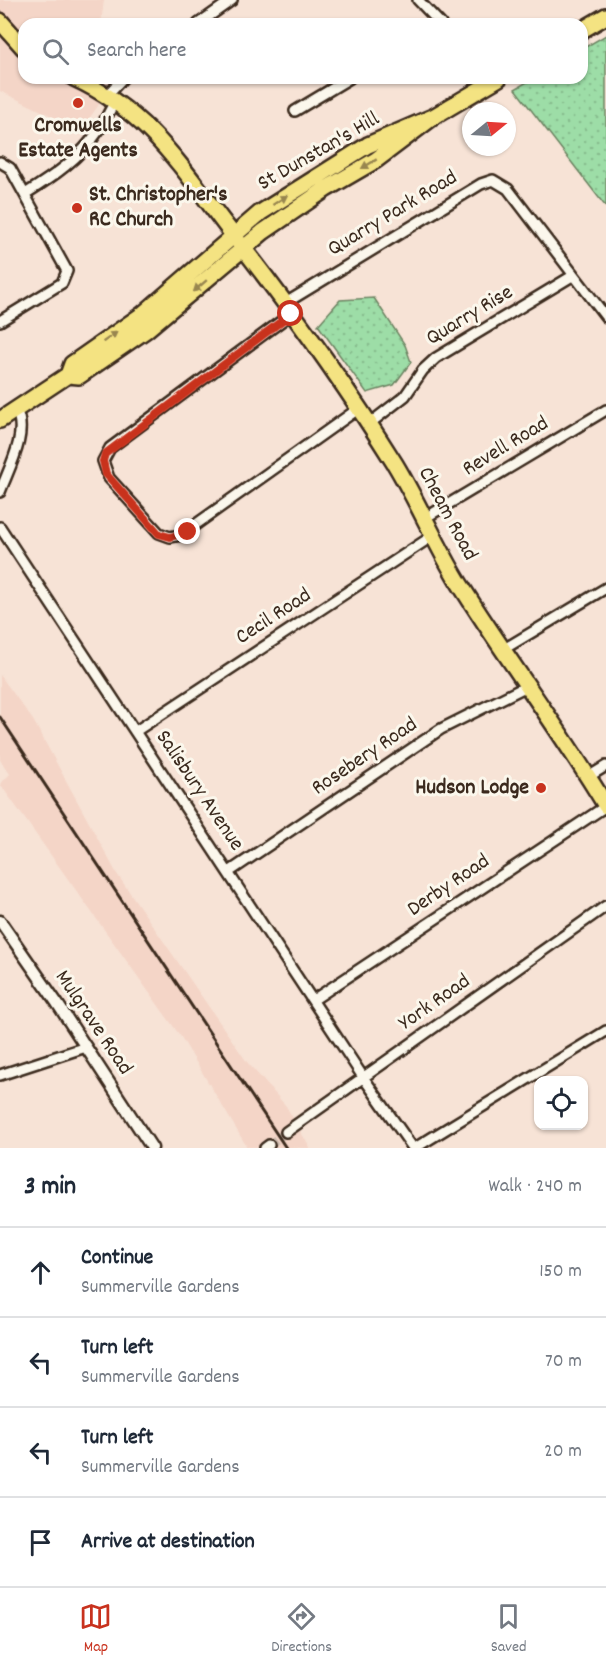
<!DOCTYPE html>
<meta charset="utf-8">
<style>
:root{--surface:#fff;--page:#f2f2f3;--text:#1f2937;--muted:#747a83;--line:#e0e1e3;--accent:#c8321e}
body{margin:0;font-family:Dekko,sans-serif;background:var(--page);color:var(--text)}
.controls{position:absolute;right:18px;bottom:18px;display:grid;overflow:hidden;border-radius:12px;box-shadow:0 2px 4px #0004}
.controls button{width:54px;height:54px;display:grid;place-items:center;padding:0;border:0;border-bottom:2px solid var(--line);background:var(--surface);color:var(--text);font:30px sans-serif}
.compass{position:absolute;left:462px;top:102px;width:54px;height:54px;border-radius:50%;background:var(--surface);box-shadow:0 2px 4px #0004;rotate:72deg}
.stop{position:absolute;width:18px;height:18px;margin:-14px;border:4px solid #c8321e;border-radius:50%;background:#fff}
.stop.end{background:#c8321e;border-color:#fff;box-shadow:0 2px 6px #0008}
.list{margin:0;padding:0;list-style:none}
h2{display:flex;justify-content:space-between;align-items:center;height:78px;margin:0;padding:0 24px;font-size:26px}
h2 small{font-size:20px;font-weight:400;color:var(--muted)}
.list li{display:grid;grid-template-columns:39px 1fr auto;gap:18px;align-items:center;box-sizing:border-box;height:90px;padding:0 24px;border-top:2px solid var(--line)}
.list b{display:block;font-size:22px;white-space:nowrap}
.list p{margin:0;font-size:20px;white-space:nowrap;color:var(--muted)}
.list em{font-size:20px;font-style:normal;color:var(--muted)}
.icon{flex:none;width:33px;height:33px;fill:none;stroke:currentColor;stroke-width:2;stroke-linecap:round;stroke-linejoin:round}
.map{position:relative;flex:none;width:606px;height:1148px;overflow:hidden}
.search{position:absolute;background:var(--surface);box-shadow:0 2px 4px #0004;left:18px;right:18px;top:18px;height:66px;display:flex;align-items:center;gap:15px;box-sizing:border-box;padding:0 21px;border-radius:18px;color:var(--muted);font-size:22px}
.sheet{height:438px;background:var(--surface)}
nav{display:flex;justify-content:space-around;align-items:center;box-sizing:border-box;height:84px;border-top:2px solid var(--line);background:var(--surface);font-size:16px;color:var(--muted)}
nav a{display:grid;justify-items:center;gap:3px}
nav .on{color:var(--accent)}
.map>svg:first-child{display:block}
.built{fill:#f4d5c7}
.grass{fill:url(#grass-dots);stroke:#6c8462;stroke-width:1.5}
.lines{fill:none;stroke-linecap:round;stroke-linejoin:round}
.minor-tunnel{stroke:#d1beb1;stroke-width:9;stroke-dasharray:9 4.5;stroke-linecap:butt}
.minor-casing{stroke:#3b2a1e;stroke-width:14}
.tertiary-casing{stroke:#3b2a1e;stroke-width:15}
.trunk-casing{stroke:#3b2a1e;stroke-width:20}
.minor{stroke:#fbf7ec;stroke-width:9}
.tertiary{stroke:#fbf7ec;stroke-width:10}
.trunk{stroke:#f4e382;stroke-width:15}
.rail{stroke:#3b2a1e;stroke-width:3}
.oneway{fill:#988650}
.route{stroke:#c8321e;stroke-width:8}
.poi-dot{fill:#c8321e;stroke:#fbf7ec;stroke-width:2}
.labels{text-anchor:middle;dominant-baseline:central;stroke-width:6;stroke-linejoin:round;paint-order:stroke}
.poi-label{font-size:22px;font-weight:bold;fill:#3b2a1e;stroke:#fbf7ec}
.street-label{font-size:22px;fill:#3b2a1e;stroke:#fbf7ec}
</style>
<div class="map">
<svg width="606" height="1148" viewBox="0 0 606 1148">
<defs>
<pattern id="grass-dots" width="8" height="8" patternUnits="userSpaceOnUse" patternTransform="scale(1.5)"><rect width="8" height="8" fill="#9ddda7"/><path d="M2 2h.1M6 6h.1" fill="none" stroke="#88be8f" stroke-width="1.8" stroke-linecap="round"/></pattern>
</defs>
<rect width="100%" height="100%" fill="#f7e3d6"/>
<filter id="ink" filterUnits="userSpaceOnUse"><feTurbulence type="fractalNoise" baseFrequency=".0167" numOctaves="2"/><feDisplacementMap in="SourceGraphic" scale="12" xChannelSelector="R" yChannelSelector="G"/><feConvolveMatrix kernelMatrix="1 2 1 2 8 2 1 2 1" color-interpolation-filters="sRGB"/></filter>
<g filter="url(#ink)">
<path class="built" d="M 0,0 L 104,0 L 101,24 L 24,24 L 24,78 L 117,79 L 81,130 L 0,91 Z
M 0,675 L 33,720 L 117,874 L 247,1062 L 286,1106 L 310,1148 L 247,1147 L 181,1037 L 0,784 L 10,774 L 0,760 Z"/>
<path class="grass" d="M 606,35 L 606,207 L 515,89 L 534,78 L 582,78 L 582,49 Z
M 374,298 L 405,345 L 411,362 L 394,385 L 367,393 L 318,325 L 340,300 Z"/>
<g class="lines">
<path class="minor-tunnel" d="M 269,1145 L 286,1132"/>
<defs>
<path id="minor" d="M 418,0 L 441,24
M 198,24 L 232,0
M 107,95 L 123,78
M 295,111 L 350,78
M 0,162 L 10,168 L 67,271 L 62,283 L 0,321
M 25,194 C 54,176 79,159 99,130 C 105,121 109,111 115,102
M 284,304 L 481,184 L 493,180 L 508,189 L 606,317
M 291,314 L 110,448 L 103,461 L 109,478 L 159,533 L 170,537 L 181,535 L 358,409
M 369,424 L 405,396 L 423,370 L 436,358 L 574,275
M 0,492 C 9,468 29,433 16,410
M 425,518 L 606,410
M 0,527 L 363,1077 L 413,1148
M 504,649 L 606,588
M 136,731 L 434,535
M 588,777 L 606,766
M 229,872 L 441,729 L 529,685
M 313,1000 L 606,806
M 0,1075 L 86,1047
M 286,1132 L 606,906
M 265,1148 L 269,1145
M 415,1148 L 606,1031"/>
<path id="tertiary" d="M 0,921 L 57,1003 L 152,1148"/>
<path id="trunk" d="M 0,21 L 24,48
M 582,30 L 606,16
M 74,78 C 152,114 184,172 234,236 C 291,309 346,386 395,464 C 418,502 435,543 458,581 C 505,657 560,729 606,806
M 68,375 L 79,376 L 146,330 L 263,232 L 326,189 L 376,160 L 433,117 L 499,78
M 0,420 L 68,375 L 72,364 L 142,315 L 260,213 L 368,145 L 433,117"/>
</defs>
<use href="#minor" class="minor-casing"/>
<use href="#tertiary" class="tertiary-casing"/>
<use href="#trunk" class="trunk-casing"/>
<use href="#minor" class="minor"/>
<use href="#tertiary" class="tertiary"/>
<use href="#trunk" class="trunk"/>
<path class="rail" d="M 0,717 L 286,1148"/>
</g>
<defs><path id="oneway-solid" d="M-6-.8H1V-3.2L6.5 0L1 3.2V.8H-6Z" transform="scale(1.5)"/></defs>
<g class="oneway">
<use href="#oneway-solid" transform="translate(369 164) rotate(149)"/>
<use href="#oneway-solid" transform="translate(280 200) rotate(-33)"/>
<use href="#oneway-solid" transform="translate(200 286) rotate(139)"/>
<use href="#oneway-solid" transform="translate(110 337) rotate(-35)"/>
</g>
</g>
<g class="lines" filter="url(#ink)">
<path class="route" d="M 188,532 L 170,537 L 159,534 L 106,474 L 103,461 L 105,454 L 291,314"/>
</g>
<g class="poi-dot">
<circle cx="78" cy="103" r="6"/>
<circle cx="77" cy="208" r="6"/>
<circle cx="541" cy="788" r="6"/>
</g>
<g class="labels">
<g class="poi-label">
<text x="78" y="126">Cromwells<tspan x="78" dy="25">Estate Agents</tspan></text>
<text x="89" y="195" text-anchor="start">St. Christopher's<tspan x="89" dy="25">RC Church</tspan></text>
<text x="529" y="788" text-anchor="end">Hudson Lodge</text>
</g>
<g class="street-label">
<text transform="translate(319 152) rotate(-30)">St Dunstan's Hill</text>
<text transform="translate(393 214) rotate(-31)">Quarry Park Road</text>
<text transform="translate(470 316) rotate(-31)">Quarry Rise</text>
<text transform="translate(506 447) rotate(-31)">Revell Road</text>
<text transform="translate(447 514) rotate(62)">Cheam Road</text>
<text transform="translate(274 617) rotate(-33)">Cecil Road</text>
<text transform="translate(365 757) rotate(-34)">Rosebery Road</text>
<text transform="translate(199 791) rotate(56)">Salisbury Avenue</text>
<text transform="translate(449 886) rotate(-34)">Derby Road</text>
<text transform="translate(435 1003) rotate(-35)">York Road</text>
<text transform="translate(93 1023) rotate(56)">Mulgrave Road</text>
</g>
</g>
</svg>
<div class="controls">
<button><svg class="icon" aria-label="locate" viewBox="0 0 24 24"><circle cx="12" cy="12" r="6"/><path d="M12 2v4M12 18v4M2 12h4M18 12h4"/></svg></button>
</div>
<svg class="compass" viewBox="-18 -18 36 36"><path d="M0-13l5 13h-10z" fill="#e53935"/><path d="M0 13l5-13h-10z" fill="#747a83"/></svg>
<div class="stop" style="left:291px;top:314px"></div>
<div class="stop end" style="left:188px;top:532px"></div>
<div class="search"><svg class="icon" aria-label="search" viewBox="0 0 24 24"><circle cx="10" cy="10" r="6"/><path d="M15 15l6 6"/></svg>Search here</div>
</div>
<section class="sheet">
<h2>3 min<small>Walk · 240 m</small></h2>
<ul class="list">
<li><svg class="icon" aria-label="ahead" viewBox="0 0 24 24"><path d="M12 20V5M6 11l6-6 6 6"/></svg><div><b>Continue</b><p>Summerville Gardens</p></div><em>150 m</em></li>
<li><svg class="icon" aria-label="left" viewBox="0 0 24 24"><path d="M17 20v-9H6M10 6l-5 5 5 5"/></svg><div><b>Turn left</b><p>Summerville Gardens</p></div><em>70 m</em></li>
<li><svg class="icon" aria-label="left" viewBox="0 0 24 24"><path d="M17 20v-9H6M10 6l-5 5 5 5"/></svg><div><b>Turn left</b><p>Summerville Gardens</p></div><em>20 m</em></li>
<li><svg class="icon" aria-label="arrive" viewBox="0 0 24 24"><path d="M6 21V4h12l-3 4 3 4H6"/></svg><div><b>Arrive at destination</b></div></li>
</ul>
</section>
<nav>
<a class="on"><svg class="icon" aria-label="map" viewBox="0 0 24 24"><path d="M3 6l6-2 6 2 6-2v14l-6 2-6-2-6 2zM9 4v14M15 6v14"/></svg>Map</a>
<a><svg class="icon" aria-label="directions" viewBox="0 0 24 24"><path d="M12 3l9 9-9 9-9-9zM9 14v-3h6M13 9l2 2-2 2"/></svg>Directions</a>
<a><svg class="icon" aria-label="saved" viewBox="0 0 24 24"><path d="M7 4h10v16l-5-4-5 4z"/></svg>Saved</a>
</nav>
